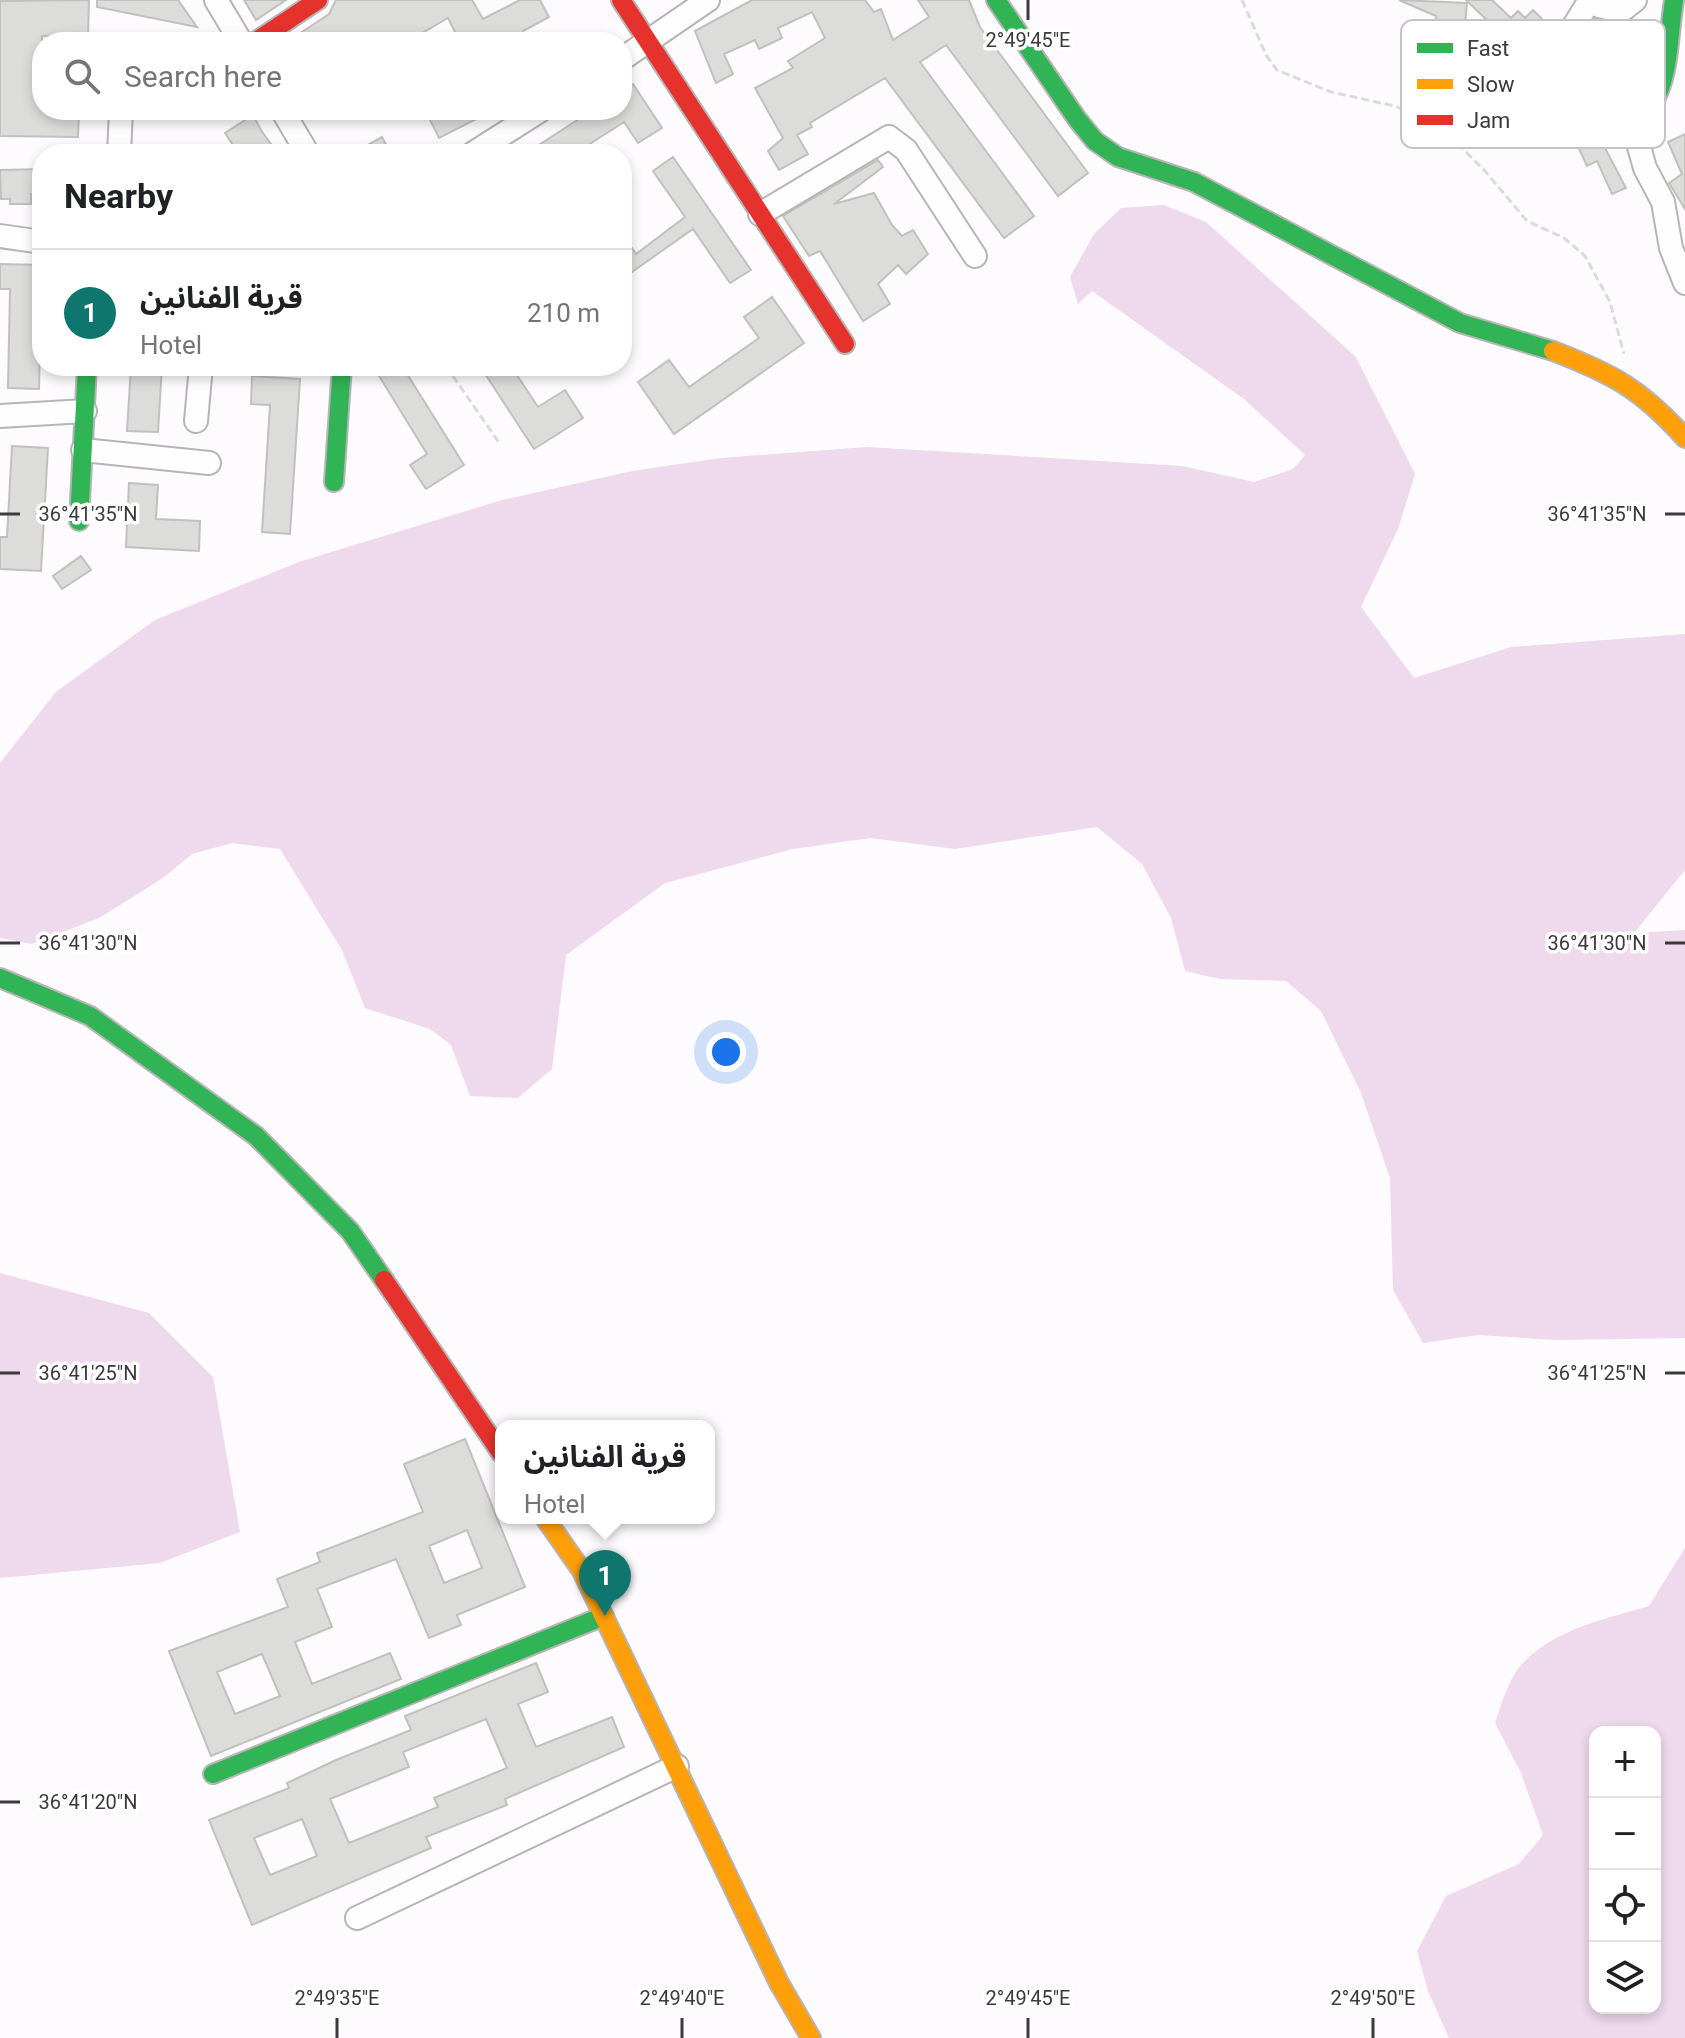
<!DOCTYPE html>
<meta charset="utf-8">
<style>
:root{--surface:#fff;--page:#f2f2f2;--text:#202124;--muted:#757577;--line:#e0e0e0;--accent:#0f766e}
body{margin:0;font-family:Roboto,"Noto Sans Arabic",sans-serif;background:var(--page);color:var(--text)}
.controls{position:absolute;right:24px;bottom:24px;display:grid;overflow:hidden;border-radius:16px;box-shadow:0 4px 12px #0003}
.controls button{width:72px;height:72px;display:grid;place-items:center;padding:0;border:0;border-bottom:2px solid var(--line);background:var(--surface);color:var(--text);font:40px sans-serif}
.you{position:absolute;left:726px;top:1052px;width:28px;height:28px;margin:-20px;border:6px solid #fff;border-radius:50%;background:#1a73e8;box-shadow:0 0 0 12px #1a73e833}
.badge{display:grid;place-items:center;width:52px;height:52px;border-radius:50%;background:var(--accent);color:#fff;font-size:26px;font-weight:700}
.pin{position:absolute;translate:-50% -66px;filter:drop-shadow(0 2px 4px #0008)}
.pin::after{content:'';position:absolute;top:42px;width:28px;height:24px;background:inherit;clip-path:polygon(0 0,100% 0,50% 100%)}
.popup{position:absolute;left:495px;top:1420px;width:220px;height:104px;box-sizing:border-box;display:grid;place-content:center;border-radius:16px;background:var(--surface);filter:drop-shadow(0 2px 6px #0005);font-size:26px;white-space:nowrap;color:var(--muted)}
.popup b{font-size:30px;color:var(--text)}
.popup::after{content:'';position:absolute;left:50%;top:100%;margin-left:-16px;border:16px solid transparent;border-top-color:var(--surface)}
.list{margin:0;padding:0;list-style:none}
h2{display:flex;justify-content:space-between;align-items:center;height:104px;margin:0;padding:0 32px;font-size:34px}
h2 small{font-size:26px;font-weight:400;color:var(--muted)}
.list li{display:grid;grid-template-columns:52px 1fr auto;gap:24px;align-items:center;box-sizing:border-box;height:128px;padding:0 32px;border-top:2px solid var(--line)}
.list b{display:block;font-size:30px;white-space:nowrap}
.list p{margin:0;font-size:26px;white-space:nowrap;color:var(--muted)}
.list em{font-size:26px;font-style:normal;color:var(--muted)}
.icon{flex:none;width:44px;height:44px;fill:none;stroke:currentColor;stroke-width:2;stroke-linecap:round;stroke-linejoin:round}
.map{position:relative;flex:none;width:1685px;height:2038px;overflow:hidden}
.search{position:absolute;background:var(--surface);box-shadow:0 4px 12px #0003;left:32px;top:32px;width:600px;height:88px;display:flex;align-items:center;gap:20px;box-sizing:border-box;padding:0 28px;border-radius:32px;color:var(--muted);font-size:30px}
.panel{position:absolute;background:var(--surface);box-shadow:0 4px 12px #0003;left:32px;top:144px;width:600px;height:232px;border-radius:32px}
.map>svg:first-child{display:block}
.forest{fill:#eed9ed;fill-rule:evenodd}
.building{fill:#dcdcda;stroke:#c0c0be;stroke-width:2;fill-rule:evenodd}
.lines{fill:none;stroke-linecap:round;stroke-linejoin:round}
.street-casing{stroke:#b7b4b6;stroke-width:26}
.fast-casing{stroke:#b7b4b6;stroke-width:22}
.slow-casing{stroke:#b7b4b6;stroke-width:22}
.jam-casing{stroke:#b7b4b6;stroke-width:22}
.path{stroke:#dcdadc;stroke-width:3;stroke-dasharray:8 4;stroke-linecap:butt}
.street{stroke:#fffeff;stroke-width:22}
.fast{stroke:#30b455;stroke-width:18}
.slow{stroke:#ff9f0a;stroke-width:18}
.jam{stroke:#e5322d;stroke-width:18}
.ticks{fill:none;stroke:#3d393d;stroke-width:3}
.key{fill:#fff;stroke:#c5c4c5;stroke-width:2}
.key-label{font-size:22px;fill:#3d393d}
.ticks-label{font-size:20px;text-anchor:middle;fill:#3d393d;stroke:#fff;stroke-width:7;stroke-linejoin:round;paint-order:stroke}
</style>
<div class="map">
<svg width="1685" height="2038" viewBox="0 0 1685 2038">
<rect width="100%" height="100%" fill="#fdfbfd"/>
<path class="forest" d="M 1164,205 L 1206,222 L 1356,357 L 1415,474 L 1398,529 L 1361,607 L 1414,678 L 1511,647 L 1685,634 L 1685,870 L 1634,933 L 1685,930 L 1685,1338 L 1556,1340 L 1478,1335 L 1423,1343 L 1393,1290 L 1390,1178 L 1361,1093 L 1321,1011 L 1286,981 L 1220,979 L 1185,971 L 1171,918 L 1142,864 L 1097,827 L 955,849 L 870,838 L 793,849 L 665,883 L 566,955 L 552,1069 L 518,1098 L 470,1096 L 451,1045 L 430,1029 L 365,1008 L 342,950 L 280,849 L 232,843 L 192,854 L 163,878 L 99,918 L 32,944 L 0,938 L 0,763 L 56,692 L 155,620 L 299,562 L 502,500 L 632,471 L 721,458 L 867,447 L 1182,466 L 1254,482 L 1293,469 L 1305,455 L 1244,399 L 1092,291 L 1078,304 L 1070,277 L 1094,234 L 1121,208 Z
M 0,1273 L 149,1313 L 213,1377 L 240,1532 L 160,1563 L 0,1578 Z
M 1685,1548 L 1685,2038 L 1449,2038 L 1428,1991 L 1417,1951 L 1446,1896 L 1519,1864 L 1543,1835 L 1521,1773 L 1495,1723 C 1502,1703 1509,1676 1525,1661 C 1558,1628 1606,1619 1649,1606 ZM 1595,1732 L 1655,1732 L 1655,2008 L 1595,2008 Z"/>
<path class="building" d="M 89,0 L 88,37 L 42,36 L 42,110 L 79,110 L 78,137 L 0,136 L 0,1 Z
M 97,0 L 178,0 L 197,27 L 97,7 Z
M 244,0 L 286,0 L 256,20 Z
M 336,0 L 472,0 L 483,19 L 520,0 L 540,0 L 549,17 L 523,31 L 526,38 L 519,42 L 460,42 L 448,18 L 407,42 L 287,42 L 329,14 Z
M 752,0 L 865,0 L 874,12 L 881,9 L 893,40 L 929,17 L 918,0 L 969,0 L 980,27 L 1088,173 L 1058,196 L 946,45 L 920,62 L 1034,216 L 1004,238 L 885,78 L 810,123 L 812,127 L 797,135 L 808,154 L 779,170 L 768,151 L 783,138 L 755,88 L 793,68 L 788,61 L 825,38 L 812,12 L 778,28 L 782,38 L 759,49 L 755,40 L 724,54 L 733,74 L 716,83 L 695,31 Z
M 1399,0 L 1467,3 L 1464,34 L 1435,31 L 1436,16 Z
M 1466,0 L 1492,0 L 1511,18 L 1518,11 L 1525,18 L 1533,10 L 1545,22 L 1518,50 Z
M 1595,19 L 1604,22 L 1611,41 L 1626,38 L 1627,44 L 1650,47 L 1643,88 L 1630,108 L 1613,103 L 1596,109 L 1592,98 L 1599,88 L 1596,75 L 1600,74 L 1586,33 Z
M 633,84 L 662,128 L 638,143 L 624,122 L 574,154 L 525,154 L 593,110 L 622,110 L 622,91 Z
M 425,110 L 494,110 L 439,138 Z
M 1560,113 L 1584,129 L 1596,114 L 1605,148 L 1626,188 L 1612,194 L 1597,161 L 1587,166 L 1572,134 L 1560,139 L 1557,131 L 1545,136 L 1540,121 Z
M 253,115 L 261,130 L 278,154 L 239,154 L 225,133 Z
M 1685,134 L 1685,209 L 1669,183 L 1682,174 L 1668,142 Z
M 382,137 L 391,154 L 352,154 Z
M 673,157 L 751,270 L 730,283 L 693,229 L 622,279 L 622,233 L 636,254 L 685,217 L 653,171 Z
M 878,160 L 883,167 L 834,204 L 874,193 L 892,225 L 902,236 L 913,230 L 928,254 L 906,274 L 898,265 L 878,284 L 890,304 L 863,321 L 820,251 L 809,256 L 783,216 Z
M 42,169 L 42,194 L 31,194 L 31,204 L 10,204 L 10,199 L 1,199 L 0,170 Z
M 0,264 L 42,265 L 39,389 L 8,388 L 10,289 L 0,289 Z
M 772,297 L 804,343 L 674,434 L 638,382 L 669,360 L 689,387 L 759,338 L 744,317 Z
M 131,366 L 162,366 L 158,432 L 127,431 Z
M 373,366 L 402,366 L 464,465 L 426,489 L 410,465 L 427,454 Z
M 480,366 L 511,366 L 538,407 L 565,390 L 583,418 L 534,449 Z
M 252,376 L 300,379 L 290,534 L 262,532 L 270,405 L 251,404 Z
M 12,446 L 48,448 L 41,571 L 0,569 L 0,537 L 7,537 Z
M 129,483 L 158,485 L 156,519 L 200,521 L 199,551 L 126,547 Z
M 81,556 L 91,570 L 62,589 L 53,576 Z
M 465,1439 L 525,1587 L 457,1615 L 461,1625 L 429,1638 L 396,1559 L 317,1589 L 332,1627 L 295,1642 L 312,1684 L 390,1653 L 401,1679 L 211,1756 L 169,1651 L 288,1607 L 277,1579 L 320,1562 L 317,1553 L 423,1512 L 404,1464 ZM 467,1530 L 482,1568 L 444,1583 L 429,1546 ZM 262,1654 L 280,1696 L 235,1714 L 217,1672 Z
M 536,1663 L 548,1692 L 518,1704 L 536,1747 L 612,1717 L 624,1747 L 505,1799 L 507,1805 L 426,1837 L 431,1848 L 252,1925 L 209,1820 L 289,1788 L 287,1783 L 336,1760 L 411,1730 L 405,1716 ZM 486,1719 L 507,1768 L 434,1798 L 438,1807 L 349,1843 L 330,1799 L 409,1767 L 403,1752 ZM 302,1819 L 317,1856 L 270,1875 L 254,1838 Z"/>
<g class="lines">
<defs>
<path id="street" d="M 216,0 L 241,42
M 1594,0 L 1599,6 L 1621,11 L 1635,0
M 622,59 L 708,0
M 1585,86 L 1567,37 L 1590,0
M 282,110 L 308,154
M 1634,129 L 1645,168 L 1663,202 L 1671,248 L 1685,283
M 119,154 L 121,110
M 472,154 L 541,110
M 760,214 L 889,137 L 906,150 L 975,256
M 0,236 L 42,242
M 0,416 L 85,411
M 196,421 L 201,366
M 83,450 L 209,463
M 357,1918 L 677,1766"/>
<path id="fast" d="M 996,0 L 1077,119 L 1095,141 L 1118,157 L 1194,182 L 1460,323 L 1553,351
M 1620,138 C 1673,100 1665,58 1674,0
M 334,482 L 342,366
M 79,521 L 87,366
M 0,978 L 90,1016 L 256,1136 L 350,1231 L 384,1280
M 213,1774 L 604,1616"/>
<path id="slow" d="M 1553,351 C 1613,374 1641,389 1685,438
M 545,1518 L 582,1571 L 779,1983 L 811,2038"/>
<path id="jam" d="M 621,0 L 845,344
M 255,42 L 318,0
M 384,1280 L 501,1453"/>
</defs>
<use href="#street" class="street-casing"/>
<use href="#fast" class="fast-casing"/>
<use href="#slow" class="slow-casing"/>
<use href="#jam" class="jam-casing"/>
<path class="path" d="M 1242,0 L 1266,55 L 1277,70 L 1331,92 L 1395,106 L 1422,117 L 1450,136 L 1485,171 L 1527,221 L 1564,238 L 1585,256 L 1610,302 L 1624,354
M 446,366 L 500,444"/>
<use href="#street" class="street"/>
<use href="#fast" class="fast"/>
<use href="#slow" class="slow"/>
<use href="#jam" class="jam"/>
</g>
<path class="ticks" d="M 1028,0 L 1028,20M 0,514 L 20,514M 1665,514 L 1685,514M 0,943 L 20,943M 1665,943 L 1685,943M 0,1373 L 20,1373M 1665,1373 L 1685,1373M 0,1802 L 20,1802M 337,2018 L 337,2038M 682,2018 L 682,2038M 1028,2018 L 1028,2038M 1373,2018 L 1373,2038"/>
<rect x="1401" y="20" width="264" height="128" rx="12" class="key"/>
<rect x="1417" y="43" width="36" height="10" fill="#30b455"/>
<rect x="1417" y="79" width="36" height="10" fill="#ff9f0a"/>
<rect x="1417" y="115" width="36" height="10" fill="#e5322d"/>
<g class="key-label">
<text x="1467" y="56">Fast</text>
<text x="1467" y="92">Slow</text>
<text x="1467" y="128">Jam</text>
</g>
<g class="ticks-label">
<text x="1028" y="47">2°49'45"E</text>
<text x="88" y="521">36°41'35"N</text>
<text x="1597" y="521">36°41'35"N</text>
<text x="88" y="950">36°41'30"N</text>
<text x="1597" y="950">36°41'30"N</text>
<text x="88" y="1380">36°41'25"N</text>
<text x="1597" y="1380">36°41'25"N</text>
<text x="88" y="1809">36°41'20"N</text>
<text x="337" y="2005">2°49'35"E</text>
<text x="682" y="2005">2°49'40"E</text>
<text x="1028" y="2005">2°49'45"E</text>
<text x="1373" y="2005">2°49'50"E</text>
</g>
</svg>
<div class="controls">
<button>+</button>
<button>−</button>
<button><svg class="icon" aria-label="locate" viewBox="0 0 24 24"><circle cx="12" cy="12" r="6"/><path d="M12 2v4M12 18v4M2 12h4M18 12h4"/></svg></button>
<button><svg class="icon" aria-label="layers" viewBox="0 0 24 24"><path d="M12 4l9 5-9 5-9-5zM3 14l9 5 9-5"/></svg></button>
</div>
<div class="you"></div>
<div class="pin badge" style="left:605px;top:1616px">1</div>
<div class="popup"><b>قرية الفنانين</b>Hotel</div>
<div class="search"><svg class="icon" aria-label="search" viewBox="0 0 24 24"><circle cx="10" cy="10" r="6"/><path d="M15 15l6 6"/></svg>Search here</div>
<section class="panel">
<h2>Nearby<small></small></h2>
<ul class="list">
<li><span class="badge">1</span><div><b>قرية الفنانين</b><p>Hotel</p></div><em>210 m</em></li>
</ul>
</section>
</div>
